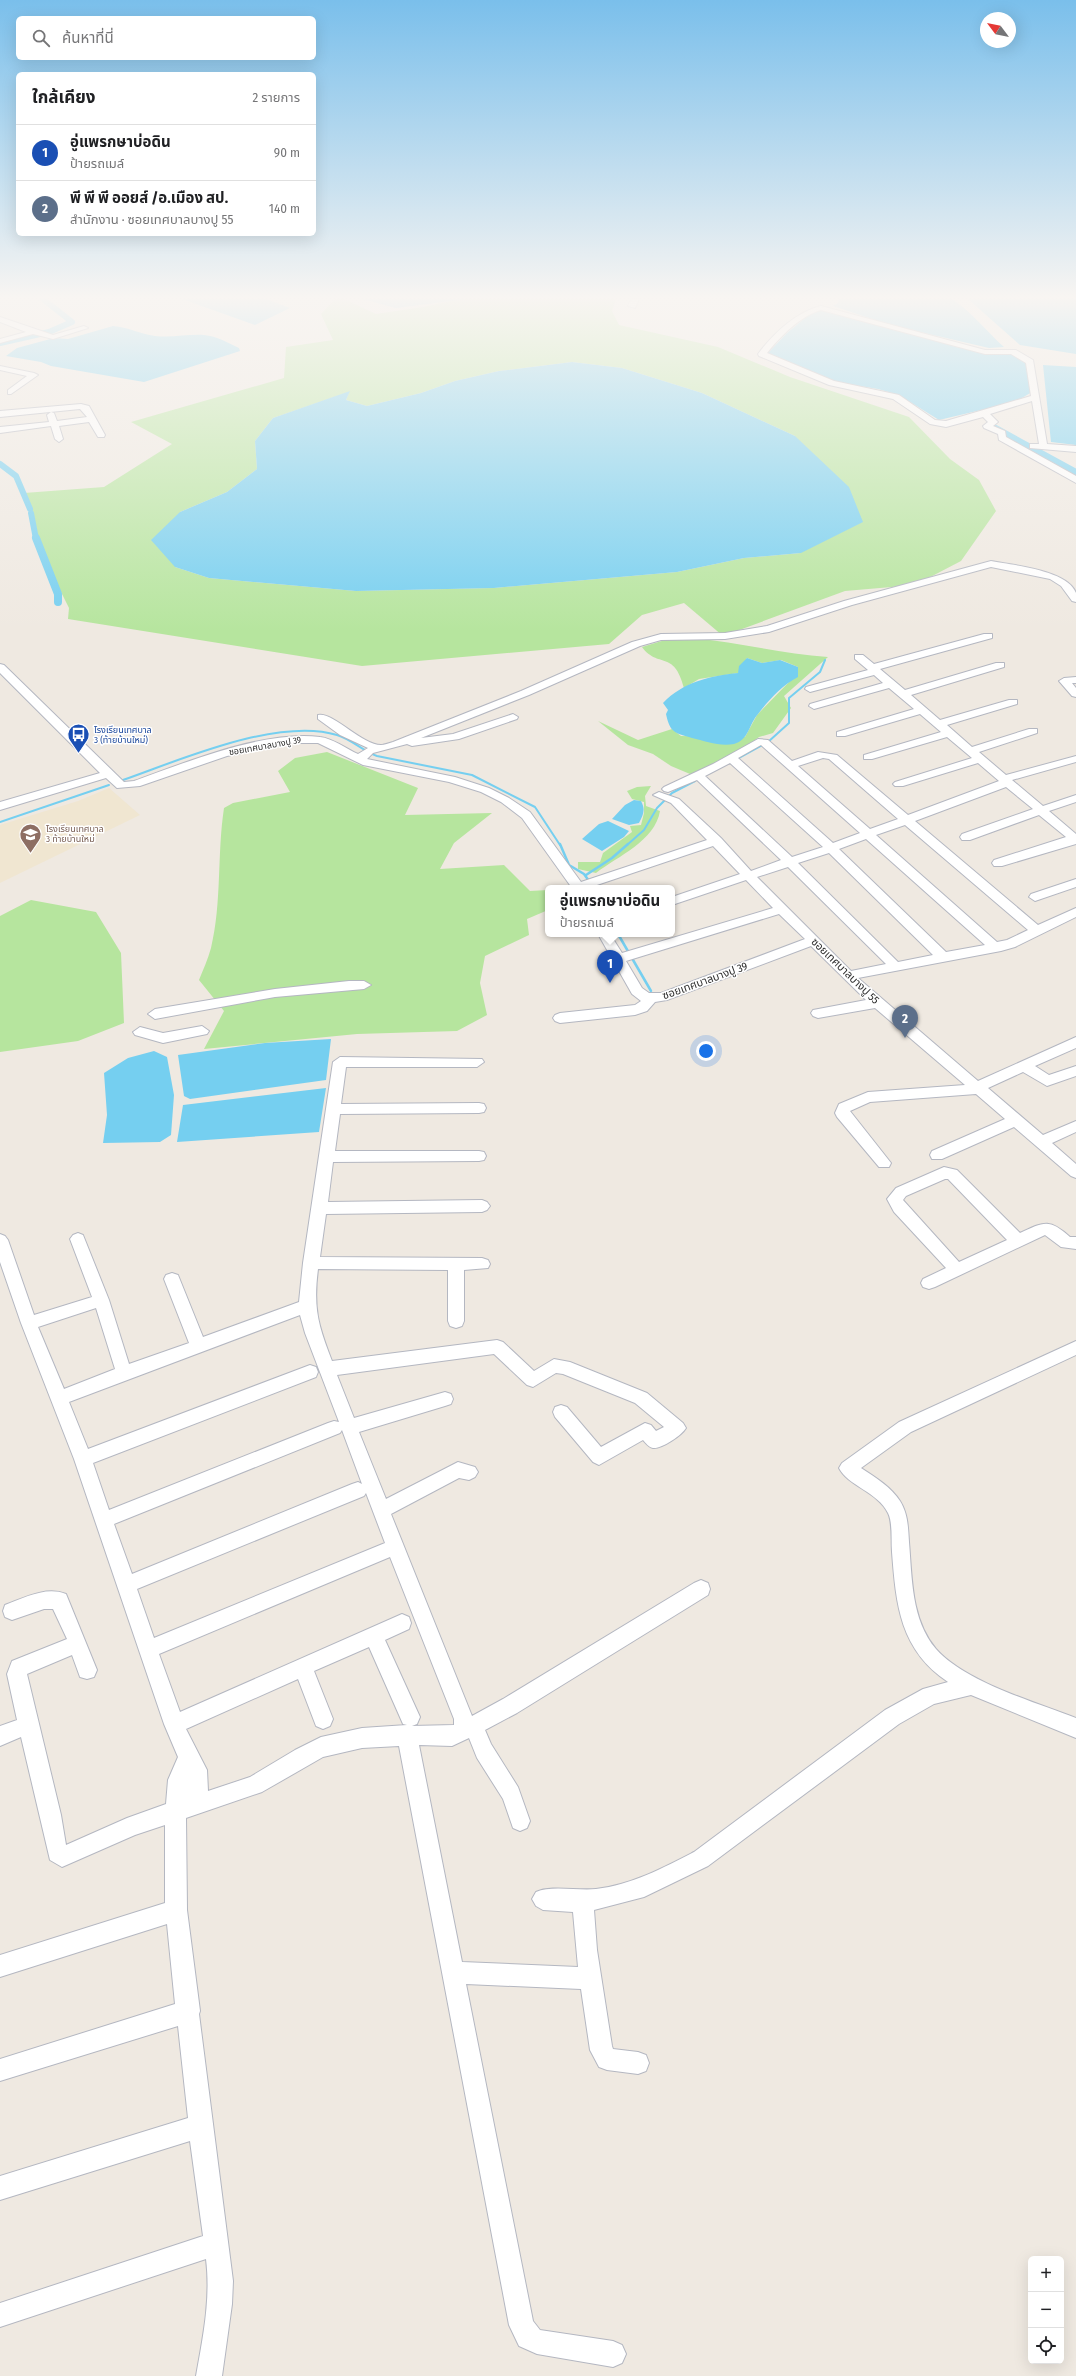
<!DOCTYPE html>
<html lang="th">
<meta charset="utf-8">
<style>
:root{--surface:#fff;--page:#f6f6f6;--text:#202124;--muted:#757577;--line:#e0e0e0;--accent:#d93025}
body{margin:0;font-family:"Fira Sans Condensed","Noto Sans Thai",sans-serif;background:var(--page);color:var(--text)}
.controls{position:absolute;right:12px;bottom:12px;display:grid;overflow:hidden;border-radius:6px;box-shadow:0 4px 16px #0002}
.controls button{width:36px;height:36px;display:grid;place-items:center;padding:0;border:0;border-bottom:1px solid var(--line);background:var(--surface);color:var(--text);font:20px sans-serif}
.compass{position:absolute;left:980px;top:12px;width:36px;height:36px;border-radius:50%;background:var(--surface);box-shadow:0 4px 16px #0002;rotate:302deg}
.you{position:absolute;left:706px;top:1051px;width:14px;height:14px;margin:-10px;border:3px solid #fff;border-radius:50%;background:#1a73e8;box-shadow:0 0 0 6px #1a73e833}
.badge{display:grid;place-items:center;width:26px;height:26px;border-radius:50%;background:var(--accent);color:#fff;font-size:13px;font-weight:700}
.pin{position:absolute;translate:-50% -33px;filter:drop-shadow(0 1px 2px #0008)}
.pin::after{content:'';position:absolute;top:21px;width:14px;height:12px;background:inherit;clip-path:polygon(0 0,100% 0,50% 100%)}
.popup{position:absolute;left:545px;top:885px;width:130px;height:52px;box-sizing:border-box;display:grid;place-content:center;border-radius:6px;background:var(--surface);filter:drop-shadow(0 1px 3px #0005);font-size:13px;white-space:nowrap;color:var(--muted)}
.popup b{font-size:15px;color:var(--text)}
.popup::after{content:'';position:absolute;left:50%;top:100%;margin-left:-8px;border:8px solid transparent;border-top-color:var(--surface)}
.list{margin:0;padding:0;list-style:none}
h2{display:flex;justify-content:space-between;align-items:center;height:52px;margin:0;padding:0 16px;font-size:17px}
h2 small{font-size:13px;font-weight:400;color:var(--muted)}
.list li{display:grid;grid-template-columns:26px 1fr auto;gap:12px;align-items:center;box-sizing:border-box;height:56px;padding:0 16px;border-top:1px solid var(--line)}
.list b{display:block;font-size:15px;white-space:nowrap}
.list p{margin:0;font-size:13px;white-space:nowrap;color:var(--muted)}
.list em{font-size:13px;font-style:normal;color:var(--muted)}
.icon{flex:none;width:22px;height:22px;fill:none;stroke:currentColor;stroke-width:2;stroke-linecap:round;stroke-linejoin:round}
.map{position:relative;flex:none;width:1076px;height:2376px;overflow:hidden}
.search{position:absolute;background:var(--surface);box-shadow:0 4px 16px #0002;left:16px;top:16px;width:300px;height:44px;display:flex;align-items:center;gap:10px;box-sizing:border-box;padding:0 14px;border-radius:6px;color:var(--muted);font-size:15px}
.panel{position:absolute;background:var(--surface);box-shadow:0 4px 16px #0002;left:16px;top:72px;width:300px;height:164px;border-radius:6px}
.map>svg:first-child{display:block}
.education{fill:#f0e6d1}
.green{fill:#b6e59e;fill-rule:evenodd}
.water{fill:#75cff0}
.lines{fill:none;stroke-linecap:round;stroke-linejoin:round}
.stream-far1{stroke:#75cff0;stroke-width:2}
.stream{stroke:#75cff0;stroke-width:2.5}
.canal-far1{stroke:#75cff0;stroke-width:6}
.canal{stroke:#75cff0;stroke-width:8}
.minor-casing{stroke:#b4b7c1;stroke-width:2}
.minor{fill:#fff;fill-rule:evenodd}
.labels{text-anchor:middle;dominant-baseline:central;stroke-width:3;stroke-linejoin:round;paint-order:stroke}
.far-transit-label{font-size:9px;fill:#164399;stroke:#fff;text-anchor:start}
.far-street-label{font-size:9px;fill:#2e2e2e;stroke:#fff}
.far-education-label{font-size:9px;fill:#785e54;stroke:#fff;text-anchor:start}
.street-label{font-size:11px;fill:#2e2e2e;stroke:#fff}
</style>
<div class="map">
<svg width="1076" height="2376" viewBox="0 0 1076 2376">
<rect width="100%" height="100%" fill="#efe9e1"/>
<path class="education" d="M 109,788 L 140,815 L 0,883 L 0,825 L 78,801 Z"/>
<path class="green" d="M 335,299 L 344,299 L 376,314 L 423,307 L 460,299 L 616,299 L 612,311 L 619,325 L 718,347 L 790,377 L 909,417 L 950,459 L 979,480 L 996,511 L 961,561 L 915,585 L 845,591 L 723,636 L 684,603 L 642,615 L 609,644 L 362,666 L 68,619 L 69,608 L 40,550 L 24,493 L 104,487 L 172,444 L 131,422 L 284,378 L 286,347 L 333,340 L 321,314 ZM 572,362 L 622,368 L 702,393 L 795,436 L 801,553 L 744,558 L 677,572 L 494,588 L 356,591 L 209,578 L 175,567 L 180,512 L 227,492 L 257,469 L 255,441 L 273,418 L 349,392 L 346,400 L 367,406 L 421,393 L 455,381 L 499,371 Z
M 692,638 C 737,642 782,654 828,657 L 784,696 L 791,708 L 773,733 L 759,737 L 734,756 L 706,771 L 690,774 L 671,766 L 653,754 L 628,745 L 598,721 L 638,740 L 672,729 L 681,736 L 745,737 L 757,715 L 790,681 L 798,667 L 781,660 L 762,663 L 747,658 L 738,673 L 699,679 L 684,688 C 674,649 658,669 642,647 L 665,640 Z
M 327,752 L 418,788 L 405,815 L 492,813 L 454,843 L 440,869 L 504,865 L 530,891 L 548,890 L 548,910 L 527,919 L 529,935 L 485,956 L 480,983 L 487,1015 L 457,1031 L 357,1034 L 204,1049 L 224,1011 L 199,980 C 203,970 208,959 211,948 C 222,902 217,854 224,808 L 233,803 L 290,792 L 278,771 L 295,758 Z
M 651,786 L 645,796 L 646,806 L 660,811 C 655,841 618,856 596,873 L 578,869 L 578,862 L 600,862 L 603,853 L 632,832 L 630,826 L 641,825 L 644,813 L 644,802 L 632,799 L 627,791 L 637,787 Z
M 31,900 L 96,912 L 121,953 L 124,1023 L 78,1041 L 0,1052 L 0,916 Z"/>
<path class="water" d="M 182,299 L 266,299 L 290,308 L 255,325 Z
M 362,299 L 467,299 L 396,308 Z
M 839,299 L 952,299 C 972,312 986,331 1004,347 L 989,348 L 890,325 L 833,306 L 838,303 Z
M 968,299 L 1076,299 L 1076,354 L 1020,345 Z
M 821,308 L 990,354 L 1012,353 L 1028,362 L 1032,392 L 1015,402 L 939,420 L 899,395 L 878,389 L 835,382 L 767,354 L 787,333 L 816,309 Z
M 113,326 C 128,327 140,334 155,336 C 172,338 188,334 204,335 C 217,336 228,343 239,348 L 240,351 L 144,382 L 51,366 L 41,362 L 6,356 L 17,348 L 54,338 L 68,339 Z
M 572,362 L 622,368 L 702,393 L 795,436 L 849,487 L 863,522 L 801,553 L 744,558 L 677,572 L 494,588 L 356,591 L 209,578 L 175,567 L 151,540 L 180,512 L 227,492 L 257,469 L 255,441 L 273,418 L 350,391 L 346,400 L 367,406 L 421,393 L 455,381 L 499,371 Z
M 1043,365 L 1076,367 L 1076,445 L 1051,442 Z
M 747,658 L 762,663 L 780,660 L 798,667 L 798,677 C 782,685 769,700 758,714 C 749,724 749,740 734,744 C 720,747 705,741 692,738 C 675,733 670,733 666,714 L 668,710 L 663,703 C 683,682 710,676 738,673 L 739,666 Z
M 634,800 L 641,801 C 646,810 643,815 639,823 L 629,825 L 612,819 L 625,805 Z
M 608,821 L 629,831 L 624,837 L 602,851 L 582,839 L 599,824 Z
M 331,1039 L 326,1080 L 190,1099 L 184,1096 L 178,1055 L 265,1043 Z
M 154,1051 L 167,1057 L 174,1095 L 171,1135 L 160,1142 L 103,1143 L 107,1115 L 104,1073 L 128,1058 Z
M 326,1088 L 319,1132 L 177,1142 L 183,1105 Z"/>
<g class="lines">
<path class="stream-far1" d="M 735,760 L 768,742 L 789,723 L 789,698 L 820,672 L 825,660
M 123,780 C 180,760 278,717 337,735 C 351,739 363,751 377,756 L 472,775 L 535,807 L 560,845
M 0,822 L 109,785
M 627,845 L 644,830 L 657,808 L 672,793 L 695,781"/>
<path class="stream" d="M 560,844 L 569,865 L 584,874 L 594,888
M 586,875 L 612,858 L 628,844
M 618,934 L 651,991"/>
<path class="canal-far1" d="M 0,343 L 49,332 L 72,322 L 43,299
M 992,426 L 1076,472
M 0,464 L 16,476 L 30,509
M 31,513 L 36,539"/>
<path class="canal" d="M 36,538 L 58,594 L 58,602"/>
<defs>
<path id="minor" d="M 631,299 L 639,299 L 635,308 L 628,306 Z
M 821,306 L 985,350 L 1016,350 L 1033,360 L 1047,444 L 1076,446 L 1076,452 L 1030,448 L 1030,444 L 1039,444 L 1032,401 L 990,414 L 998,422 L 993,426 L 1005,431 L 1006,437 L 1076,476 L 1076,483 L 999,440 L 998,434 L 984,428 L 983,426 L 988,422 L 983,417 L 946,427 L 930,424 L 893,399 L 829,385 L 759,356 L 758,354 C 773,334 796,312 821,306 ZM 821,310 L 985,354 L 1011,354 L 1026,363 L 1031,396 L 946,421 L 935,420 L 899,395 L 834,381 L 767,353 C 780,337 800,316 821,310 Z
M 0,317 L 53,335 L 84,326 L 88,328 L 53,339 L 33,334 L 0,343 L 0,339 L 26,332 L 0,322 Z
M 0,366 L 34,373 L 38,375 L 11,394 L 8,394 L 8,390 L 27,376 L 0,370 Z
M 81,404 L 89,406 L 105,435 L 104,437 L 98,437 L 89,422 L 59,426 L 63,439 L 59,442 L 55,439 L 51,426 L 0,433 L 0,427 L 49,422 L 47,415 L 51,412 L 54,413 L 57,421 L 87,417 L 80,409 L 0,417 L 0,411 Z
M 991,561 C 1012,565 1068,570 1076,593 C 1076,595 1076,599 1076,602 L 1072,601 L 1061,586 L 1050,579 L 991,567 L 852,605 L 769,632 L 725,639 L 661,640 L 640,646 L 529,695 L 421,738 L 453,734 L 513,714 L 518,717 L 517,719 L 459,739 L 412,746 L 407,744 L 373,753 L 367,759 L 455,777 L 489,788 L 509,798 L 530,812 L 581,882 L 707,840 L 671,803 L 653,795 L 659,792 L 679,799 L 721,838 L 751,871 L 781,860 L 697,780 L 668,792 L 664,791 L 662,789 L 664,787 L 713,764 L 758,739 L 768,740 L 792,761 L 818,752 L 837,755 L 908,815 L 999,781 L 978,763 L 903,786 L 895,786 L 893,784 L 895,782 L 972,758 L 947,737 L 872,759 L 864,759 L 864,755 L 941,732 L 920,714 L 845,736 L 837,736 L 837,732 L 914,709 L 889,688 L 814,709 L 809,706 L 810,704 L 883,683 L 874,675 L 810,692 L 805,689 L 806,687 L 868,670 L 855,659 L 855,655 L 863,655 L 874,664 L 984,634 L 992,634 L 992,638 L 880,669 L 905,690 L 996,663 L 1004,663 L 1004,667 L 911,695 L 940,720 L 1009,700 L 1017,700 L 1017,704 L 947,725 L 972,747 L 1029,729 L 1037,729 L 1037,733 L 979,752 L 1006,775 L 1076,756 L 1076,762 L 1012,780 L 1043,806 L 1076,795 L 1076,802 L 1049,811 L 1076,834 L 1076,844 L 1002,866 L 994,866 L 992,863 L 994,860 L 1066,837 L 1039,815 L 970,840 L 962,840 L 960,837 L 962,834 L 1033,809 L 1006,787 L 915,821 L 1038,925 L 1076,908 L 1076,917 L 1015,947 L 1001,951 L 858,978 L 978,1081 L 1076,1037 L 1076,1048 L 1035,1066 L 1049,1075 L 1076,1066 L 1076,1076 L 1047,1086 L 1023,1072 L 988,1088 L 1043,1135 L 1076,1121 L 1076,1132 L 1052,1143 L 1076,1164 L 1076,1178 L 1071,1176 L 1014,1127 L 942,1159 L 932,1159 L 930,1155 L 932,1151 L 1005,1119 L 976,1094 L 870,1102 L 850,1111 L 891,1163 L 889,1167 L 879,1167 L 837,1117 L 835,1113 L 839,1104 L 868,1092 L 965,1085 L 875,1008 L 818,1018 L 813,1016 L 811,1013 L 813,1010 L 866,1000 L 811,946 L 667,1000 L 655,1002 L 647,1011 L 635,1015 L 560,1023 L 555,1021 L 553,1018 L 555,1015 L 560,1013 L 635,1005 L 641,1001 L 632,994 L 598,934 L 610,934 L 622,953 L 773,908 L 746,880 L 672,905 L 672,897 L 740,874 L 713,846 L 588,888 L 572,888 L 522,818 L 501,802 L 481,792 L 449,782 L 363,765 L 318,743 L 289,743 L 227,756 L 140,786 L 117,788 L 106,778 L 0,810 L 0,802 L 100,773 L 0,673 L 0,664 L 4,665 L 124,782 L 134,781 C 187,762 264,730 320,737 C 332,738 347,749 358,754 L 368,748 L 340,735 L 318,719 L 318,715 C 332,711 362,745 381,745 C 384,745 389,743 393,742 L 521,691 L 632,642 L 661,634 L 725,633 L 767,626 L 844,601 ZM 761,745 L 860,833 L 833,843 L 738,758 ZM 823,758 L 829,759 L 898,819 L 870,829 L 798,766 ZM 730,763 L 823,847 L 792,857 L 705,776 ZM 905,825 L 1028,930 L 1007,940 L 997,942 L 876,835 ZM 866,839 L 985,945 L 946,952 L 839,849 ZM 829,853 L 933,955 L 898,962 L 798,863 ZM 788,867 L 886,964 L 851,971 L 757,877 ZM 779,914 L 805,939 L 661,993 L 649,993 L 642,988 L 626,961 Z
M 1076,677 L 1076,683 L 1072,683 L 1076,688 L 1076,697 L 1072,696 L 1059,681 L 1064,678 Z
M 1076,879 L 1076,887 L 1035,901 L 1029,897 L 1031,894 Z
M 349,981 L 364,981 L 371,985 L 364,989 L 275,997 L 155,1019 L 148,1014 L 155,1009 L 275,989 Z
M 202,1026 L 209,1031 L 207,1034 L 163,1043 L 135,1035 L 133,1032 L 140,1027 L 163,1033 Z
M 340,1057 L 482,1059 L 484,1062 L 477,1067 L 346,1067 L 341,1104 L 479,1103 L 484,1104 L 486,1108 L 484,1112 L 479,1113 L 340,1114 L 335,1151 L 479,1151 L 484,1152 L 486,1156 L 484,1160 L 479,1161 L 333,1162 L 328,1202 L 482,1200 L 487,1202 L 490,1206 L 487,1210 L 482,1212 L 326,1214 L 320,1257 L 482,1258 L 488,1260 L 490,1264 L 488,1268 L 464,1270 L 464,1321 L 462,1326 L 456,1328 L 450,1326 L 448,1321 L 448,1270 L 318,1269 C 313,1308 318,1325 332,1361 L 497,1340 L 503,1342 L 534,1371 L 554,1359 L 570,1362 L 647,1393 L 683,1423 L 686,1428 C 682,1435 662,1449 653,1448 C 648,1447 646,1443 643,1440 L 599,1465 L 593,1462 L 555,1417 L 553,1412 L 555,1407 L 561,1405 L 567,1407 L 601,1447 L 645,1423 L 651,1425 L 656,1431 L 664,1427 L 635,1403 L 563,1374 L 556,1373 L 533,1387 L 527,1385 L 494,1354 L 337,1375 L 354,1418 L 445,1392 L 451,1394 L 453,1399 L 451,1404 L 445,1406 L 359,1432 L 386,1499 L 458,1462 L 475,1467 L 478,1472 L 475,1477 L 469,1480 L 459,1478 L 391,1514 L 472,1716 L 503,1699 L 694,1583 L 701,1580 L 708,1583 L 710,1589 L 708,1595 L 517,1713 L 485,1730 L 491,1744 L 518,1787 L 530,1821 L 527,1828 L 520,1831 L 513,1828 L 503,1799 L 477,1758 L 469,1738 L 452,1746 L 419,1745 L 462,1962 L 578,1967 L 573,1912 L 543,1910 L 536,1906 L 532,1899 L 536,1892 C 551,1885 578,1891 596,1889 C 631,1885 663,1868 694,1852 L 885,1710 L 923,1689 L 948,1682 C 900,1650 896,1605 892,1552 C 891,1540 893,1523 888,1513 C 878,1492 848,1486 839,1468 L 842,1463 L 899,1422 L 1076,1341 L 1076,1355 L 911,1432 L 861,1468 C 875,1477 891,1487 900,1501 C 908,1514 908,1527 909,1542 C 912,1577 911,1620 936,1649 C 965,1682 1035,1702 1076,1718 L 1076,1738 L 971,1695 L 934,1704 L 899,1724 L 708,1866 L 644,1897 L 594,1910 L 597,1950 L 612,2046 L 613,2049 L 638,2052 L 646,2055 L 649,2063 L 646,2071 L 638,2074 L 607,2070 L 599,2067 L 590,2050 L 581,1989 L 466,1984 L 533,2321 L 540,2330 L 613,2341 L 622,2345 L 626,2354 L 622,2363 L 613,2367 L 537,2354 L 519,2346 L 509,2325 L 399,1746 L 362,1748 L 323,1757 L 262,1792 L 186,1818 L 187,1910 L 200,2011 L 199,2014 L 233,2281 L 232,2304 L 222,2376 L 196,2376 C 203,2337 211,2299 206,2259 L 0,2327 L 0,2303 L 203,2236 L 190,2141 L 0,2200 L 0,2176 L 188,2118 L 178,2026 L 0,2081 L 0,2059 L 175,2004 L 167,1924 L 0,1977 L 0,1955 L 165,1903 L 165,1825 L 135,1835 L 62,1867 L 50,1860 L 21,1737 L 0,1746 L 0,1726 L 17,1720 L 7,1674 L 12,1661 L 67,1639 L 53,1609 L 44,1609 L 12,1620 L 5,1617 L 3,1611 L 5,1605 C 24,1598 46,1586 66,1594 L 97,1670 L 94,1677 L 87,1679 L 80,1677 L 72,1655 L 27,1674 L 61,1815 L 66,1845 L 127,1818 L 166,1804 L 168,1780 L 178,1757 L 164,1724 L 74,1459 L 21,1323 L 0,1262 L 0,1234 L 5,1236 L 8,1240 L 34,1315 L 92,1297 L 70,1239 L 73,1235 L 78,1233 L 83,1235 L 109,1300 L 129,1364 L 189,1343 L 164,1279 L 166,1275 L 172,1273 L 178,1275 L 203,1337 L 299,1302 L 303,1263 L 333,1062 ZM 96,1308 L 115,1369 L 64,1389 L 38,1327 ZM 300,1315 L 305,1333 L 339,1422 L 334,1421 L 328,1423 L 109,1510 L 93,1463 L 316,1377 L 318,1372 L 316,1367 L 310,1365 L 88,1449 L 69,1402 ZM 342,1430 L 362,1484 L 358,1482 L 352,1484 L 132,1574 L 114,1524 L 340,1433 ZM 366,1493 L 385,1543 L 154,1638 L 137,1589 L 364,1496 ZM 390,1557 L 454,1719 L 454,1725 L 412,1726 L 417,1724 L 420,1717 L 385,1640 L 409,1629 L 411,1623 L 409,1617 L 402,1614 L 180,1712 L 159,1654 ZM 369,1647 L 403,1724 L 407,1725 L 362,1728 L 321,1737 L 295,1750 L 250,1777 L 208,1791 L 207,1770 L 186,1729 L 298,1679 L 316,1726 L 323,1729 L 330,1726 L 333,1719 L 314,1671 Z
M 944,1167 L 957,1170 L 1020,1233 C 1044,1222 1049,1218 1070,1237 L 1076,1237 L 1076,1249 L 1061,1247 L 1045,1235 L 935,1287 L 929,1289 L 923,1287 L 921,1283 L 923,1279 L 946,1268 L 894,1212 L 887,1199 L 896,1188 ZM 945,1179 L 948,1179 L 1007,1240 L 959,1262 L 903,1200 L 906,1196 Z"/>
</defs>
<use href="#minor" class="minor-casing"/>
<use href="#minor" class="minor"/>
</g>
<linearGradient id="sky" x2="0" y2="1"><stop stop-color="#7abfeb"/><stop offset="0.47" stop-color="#f8f5f2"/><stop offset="1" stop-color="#f8f5f2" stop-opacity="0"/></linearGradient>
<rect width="1076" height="632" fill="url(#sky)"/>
<defs>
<symbol id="bus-pin" viewBox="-11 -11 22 30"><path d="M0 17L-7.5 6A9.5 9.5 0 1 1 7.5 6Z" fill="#1a4fb4" stroke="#fff"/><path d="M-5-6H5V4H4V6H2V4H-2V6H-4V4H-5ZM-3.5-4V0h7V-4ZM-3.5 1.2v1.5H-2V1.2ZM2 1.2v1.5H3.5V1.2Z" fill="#fff"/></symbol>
<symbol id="school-pin" viewBox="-11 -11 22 30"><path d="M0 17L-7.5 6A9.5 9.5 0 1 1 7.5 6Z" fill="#8d6e63" stroke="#fff"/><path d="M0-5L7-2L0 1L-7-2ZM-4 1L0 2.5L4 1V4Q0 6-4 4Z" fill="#fff"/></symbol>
</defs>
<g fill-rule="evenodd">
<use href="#bus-pin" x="66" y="722" width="25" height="34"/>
<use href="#school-pin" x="18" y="822" width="25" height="34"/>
</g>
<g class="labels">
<g class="far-transit-label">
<text x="94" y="730">โรงเรียนเทศบาล<tspan x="94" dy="10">3 (ท้ายบ้านใหม่)</tspan></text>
</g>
<g class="far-street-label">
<text transform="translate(265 746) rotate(-10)">ซอยเทศบาลบางปู 39</text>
</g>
<g class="far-education-label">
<text x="46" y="829">โรงเรียนเทศบาล<tspan x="46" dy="10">3 ท้ายบ้านใหม่</tspan></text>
</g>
<g class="street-label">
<text transform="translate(845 971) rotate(44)">ซอยเทศบาลบางปู 55</text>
<text transform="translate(705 981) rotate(-20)">ซอยเทศบาลบางปู 39</text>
</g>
</g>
</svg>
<div class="controls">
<button>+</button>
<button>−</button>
<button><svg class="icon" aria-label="locate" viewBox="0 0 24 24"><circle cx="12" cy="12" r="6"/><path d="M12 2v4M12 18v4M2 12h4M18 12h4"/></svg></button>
</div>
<svg class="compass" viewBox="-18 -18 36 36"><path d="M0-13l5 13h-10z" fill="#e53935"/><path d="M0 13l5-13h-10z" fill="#757577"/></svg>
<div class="you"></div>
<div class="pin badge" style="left:610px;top:983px;background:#1a4fb4">1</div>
<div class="popup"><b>อู่แพรกษาบ่อดิน</b>ป้ายรถเมล์</div>
<div class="pin badge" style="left:905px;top:1038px;background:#5c6f8a">2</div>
<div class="search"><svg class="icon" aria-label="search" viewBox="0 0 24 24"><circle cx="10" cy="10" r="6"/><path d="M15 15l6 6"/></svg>ค้นหาที่นี่</div>
<section class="panel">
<h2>ใกล้เคียง<small>2 รายการ</small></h2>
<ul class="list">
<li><span class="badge" style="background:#1a4fb4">1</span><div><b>อู่แพรกษาบ่อดิน</b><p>ป้ายรถเมล์</p></div><em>90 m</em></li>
<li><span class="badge" style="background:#5c6f8a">2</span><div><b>พี พี พี ออยส์ /อ.เมือง สป.</b><p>สำนักงาน · ซอยเทศบาลบางปู 55</p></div><em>140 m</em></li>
</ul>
</section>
</div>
